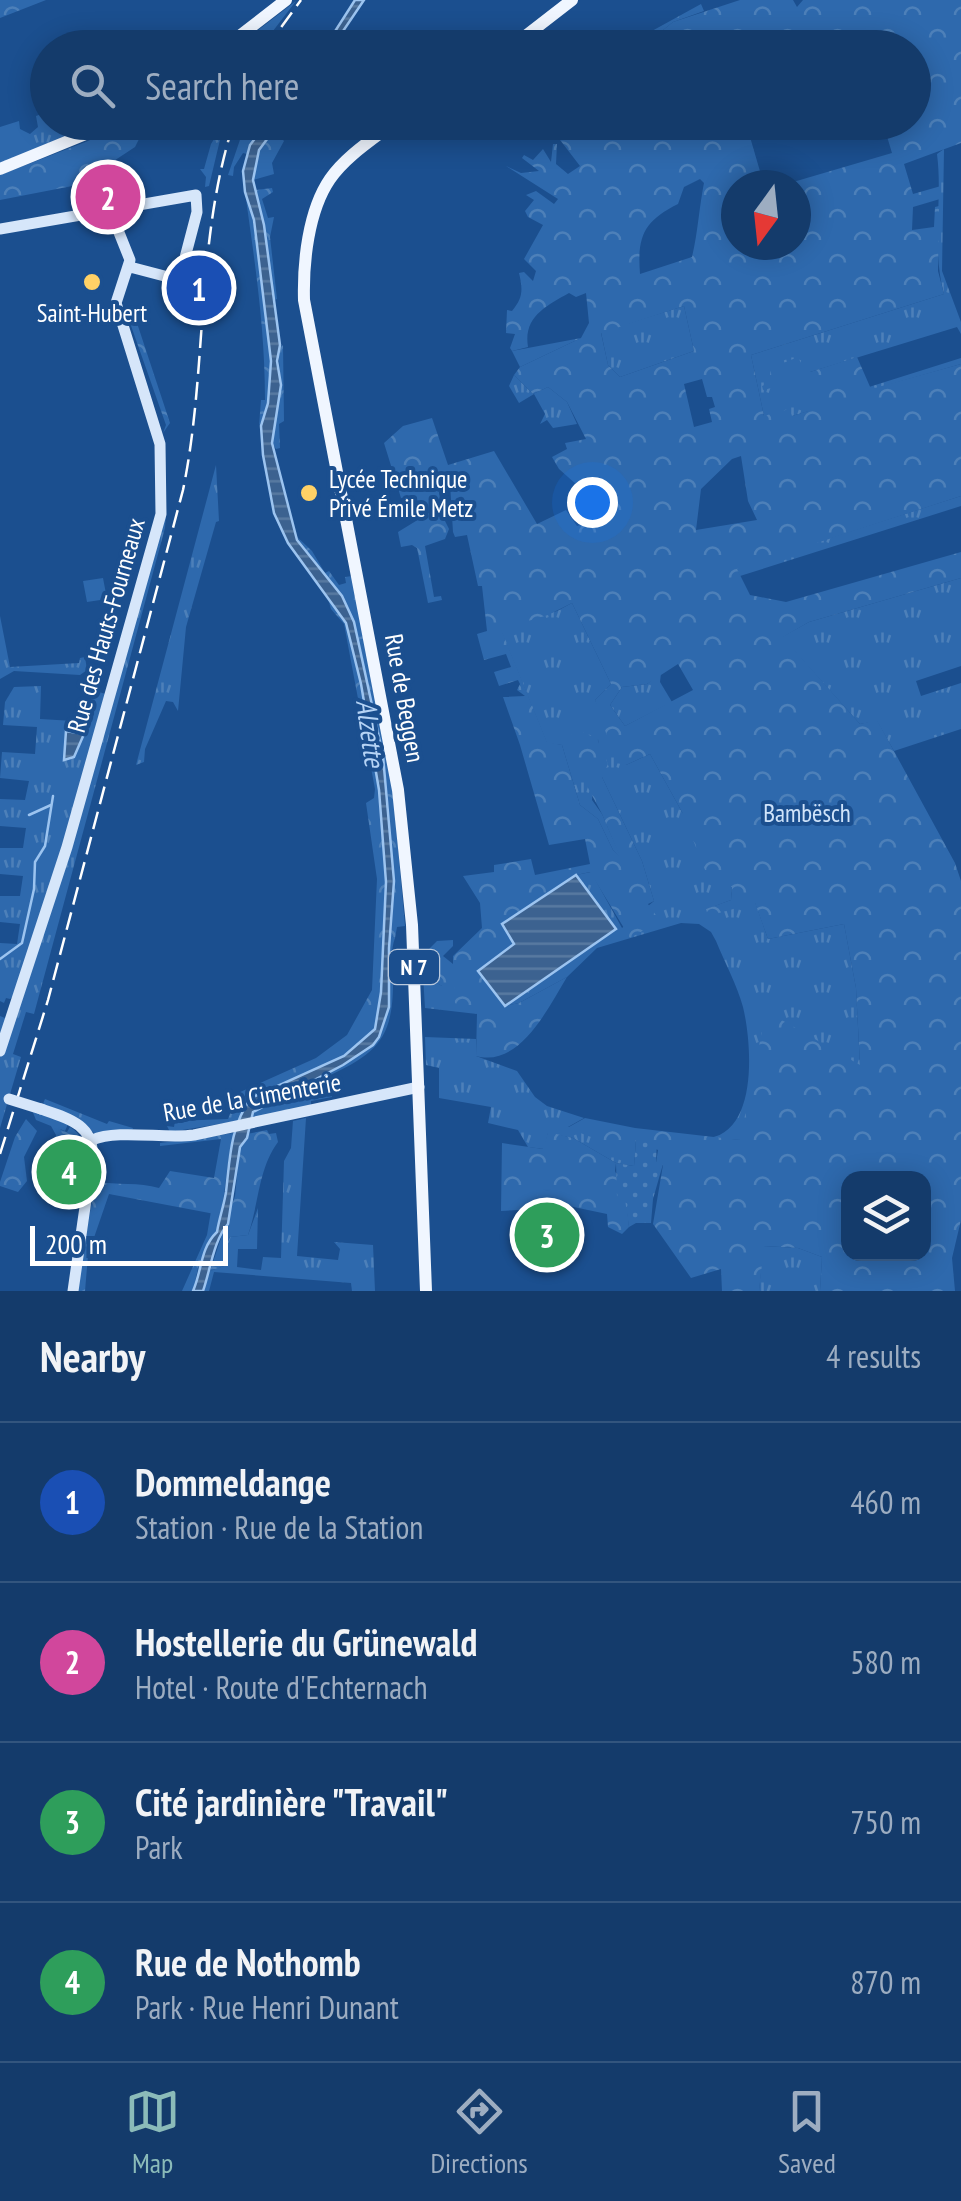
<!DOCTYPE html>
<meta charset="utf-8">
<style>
:root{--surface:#143b6b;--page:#1d4271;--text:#f1f3f6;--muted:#9dadc1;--line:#33557e;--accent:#8bbbb9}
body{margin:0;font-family:"PT Sans Narrow",sans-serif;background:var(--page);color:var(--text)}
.controls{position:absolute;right:30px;bottom:30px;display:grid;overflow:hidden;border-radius:20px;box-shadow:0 5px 25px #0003}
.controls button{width:90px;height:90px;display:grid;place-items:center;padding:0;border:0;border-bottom:2px solid var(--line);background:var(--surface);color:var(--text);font:50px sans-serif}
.compass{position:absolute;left:721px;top:170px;width:90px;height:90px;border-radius:50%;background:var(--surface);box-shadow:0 5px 25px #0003;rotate:195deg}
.scale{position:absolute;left:30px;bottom:25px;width:198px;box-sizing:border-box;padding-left:10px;border:5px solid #fff;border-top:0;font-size:28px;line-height:35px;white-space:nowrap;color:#fff;-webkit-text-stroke:8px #1b4f8f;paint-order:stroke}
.you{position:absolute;left:592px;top:502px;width:35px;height:35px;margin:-25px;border:8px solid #fff;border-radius:50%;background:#1a73e8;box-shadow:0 0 0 15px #1a73e833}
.badge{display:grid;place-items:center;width:65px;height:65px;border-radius:50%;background:var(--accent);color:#fff;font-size:32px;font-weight:700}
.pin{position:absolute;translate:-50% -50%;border:5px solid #fff;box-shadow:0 2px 10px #0006}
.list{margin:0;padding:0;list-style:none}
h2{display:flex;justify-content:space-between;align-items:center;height:130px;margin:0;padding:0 40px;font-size:42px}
h2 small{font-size:32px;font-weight:400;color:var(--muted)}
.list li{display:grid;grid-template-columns:65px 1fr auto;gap:30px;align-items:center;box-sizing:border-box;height:160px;padding:0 40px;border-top:2px solid var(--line)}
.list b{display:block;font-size:38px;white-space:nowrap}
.list p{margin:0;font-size:32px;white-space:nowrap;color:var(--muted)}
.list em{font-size:32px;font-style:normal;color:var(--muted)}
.icon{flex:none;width:55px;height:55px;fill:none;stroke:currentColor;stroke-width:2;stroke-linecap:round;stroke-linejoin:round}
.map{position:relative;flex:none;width:961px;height:1291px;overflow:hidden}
.search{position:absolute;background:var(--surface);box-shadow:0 5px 25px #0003;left:30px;right:30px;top:30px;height:110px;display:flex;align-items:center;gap:25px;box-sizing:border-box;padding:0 35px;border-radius:55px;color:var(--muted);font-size:38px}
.sheet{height:770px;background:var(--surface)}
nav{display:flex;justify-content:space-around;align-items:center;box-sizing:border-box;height:140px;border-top:2px solid var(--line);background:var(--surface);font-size:28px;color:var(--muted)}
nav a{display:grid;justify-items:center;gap:5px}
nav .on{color:var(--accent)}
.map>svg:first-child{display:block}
.grass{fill:url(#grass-tufts)}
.forest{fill:url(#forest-crowns);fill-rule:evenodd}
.park{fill:#2e69ad}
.garden{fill:url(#garden-dots)}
.water{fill:url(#water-rules);stroke:#9cc4f0;stroke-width:2.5}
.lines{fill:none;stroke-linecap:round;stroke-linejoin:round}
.stream{stroke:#9cc4f0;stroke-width:2.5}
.secondary{stroke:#d6e6fa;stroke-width:11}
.primary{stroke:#f0f6ff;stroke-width:12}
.rail{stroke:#fff;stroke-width:2.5;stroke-dasharray:18 8;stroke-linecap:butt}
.secondary-bridge{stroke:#d6e6fa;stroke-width:11}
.poi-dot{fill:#ffd166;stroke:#1b4f8f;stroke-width:4}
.labels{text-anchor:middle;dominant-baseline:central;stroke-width:8;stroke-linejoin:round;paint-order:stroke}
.shield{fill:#1b4f8f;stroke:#bbcadd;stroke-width:2.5}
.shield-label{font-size:22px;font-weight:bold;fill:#fff}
.poi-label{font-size:25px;fill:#fff;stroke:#1b4f8f}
.street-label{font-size:25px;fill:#fff;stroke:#1b4f8f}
.park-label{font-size:25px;fill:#cfe3fa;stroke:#1b4f8f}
.water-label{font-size:28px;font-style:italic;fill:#b5d3f5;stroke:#1b4f8f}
</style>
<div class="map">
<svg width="961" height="1291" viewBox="0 0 961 1291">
<defs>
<pattern id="grass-tufts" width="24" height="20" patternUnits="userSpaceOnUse" patternTransform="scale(2.5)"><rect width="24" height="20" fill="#2e69ad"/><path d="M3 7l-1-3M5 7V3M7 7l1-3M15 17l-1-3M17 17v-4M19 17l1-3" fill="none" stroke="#4d80b9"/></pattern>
<pattern id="forest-crowns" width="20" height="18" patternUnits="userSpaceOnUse" patternTransform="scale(2.5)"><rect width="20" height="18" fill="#2e69ad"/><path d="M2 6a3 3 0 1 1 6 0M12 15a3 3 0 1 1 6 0" fill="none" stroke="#4d80b9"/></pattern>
<pattern id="garden-dots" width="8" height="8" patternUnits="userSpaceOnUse" patternTransform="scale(2.5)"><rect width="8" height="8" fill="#2e69ad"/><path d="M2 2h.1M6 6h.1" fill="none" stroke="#4d80b9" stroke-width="1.8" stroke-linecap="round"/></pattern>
<pattern id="water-rules" width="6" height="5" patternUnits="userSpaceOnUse" patternTransform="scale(2.5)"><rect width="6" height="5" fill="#3c6290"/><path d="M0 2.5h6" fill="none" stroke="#597aa1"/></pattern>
</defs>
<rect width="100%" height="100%" fill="#1b4f8f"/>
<path class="grass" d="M 296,1 L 266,40 L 260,36 L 242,47 L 235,48 Z
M 701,4 L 704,11 L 673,22 L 642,47 L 621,48 Z
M 47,112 L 48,122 L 58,123 L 62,133 L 80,126 L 79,123 L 97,123 L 98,126 L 0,164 L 0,127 L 19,121 L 20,129 L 30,134 L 38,127 L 36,116 Z
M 224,123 L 209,186 L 205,187 L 206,177 L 200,169 L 204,169 L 211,144 Z
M 262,123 L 267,123 L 247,154 L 243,153 L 234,167 L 233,176 L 228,175 L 244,128 L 254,132 Z
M 944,149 L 942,271 L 961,322 L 961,334 L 957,327 L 810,372 L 809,411 L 792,416 L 764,416 L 751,355 L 944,294 C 931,246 943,200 937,154 Z
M 684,306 L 694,351 L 620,377 L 608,365 L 601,332 Z
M 581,338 L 520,367 L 512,351 Z
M 961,358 L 961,364 L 870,390 L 869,387 Z
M 514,375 L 533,394 L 548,387 L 567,402 L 577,424 L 553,428 L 547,420 L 540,424 L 545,414 L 534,394 L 519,403 L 509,386 Z
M 216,465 L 219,521 L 216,522 L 186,627 L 178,711 L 173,702 L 166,701 L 145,749 L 144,762 L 136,765 Z
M 961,496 L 961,506 L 740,576 L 736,568 Z
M 166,515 L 165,528 L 34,1014 L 26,1012 L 13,1054 L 21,1057 L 0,1128 L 0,1016 L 10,1020 L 18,992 L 10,999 L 6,998 L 4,1003 L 0,1001 L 0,943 L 17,944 L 20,924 L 0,922 L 0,896 L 20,896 L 23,876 L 0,874 L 0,848 L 23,848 L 26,828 L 0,826 L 0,799 L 25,800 L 29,781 L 0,778 L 2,752 L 35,754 L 37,727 L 3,725 L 5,702 L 14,687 L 41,686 L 40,719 L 90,722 L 92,690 L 109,695 Z
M 961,578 L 961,666 L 916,681 L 921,696 L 961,683 L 961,729 L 894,751 L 877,721 L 860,724 L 782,637 L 809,622 Z
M 572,603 L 611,684 L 595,700 L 626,765 L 650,754 L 682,812 L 732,886 L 731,900 L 707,909 L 755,902 L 768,939 L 844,924 L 856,988 L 860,1066 L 741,1140 L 709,1138 C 758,1131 752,1044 743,1007 C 737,985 725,963 716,941 L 711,932 L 699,924 L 681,923 L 597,948 L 567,977 L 519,1003 L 505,1006 L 615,929 L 576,875 L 591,872 L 622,928 L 654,901 L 642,861 L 602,777 L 598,739 L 592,800 L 602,814 L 622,860 L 613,850 L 598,819 L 580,805 L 562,745 L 547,743 L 500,628 L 557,611 Z
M 0,616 L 10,667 L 79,663 L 80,658 L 85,657 L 87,670 L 80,675 L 14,671 L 0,679 Z
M 661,673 L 660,682 L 672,702 L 625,726 L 610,705 L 622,687 L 647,684 Z
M 390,935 L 395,938 C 390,951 393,963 393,977 C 394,1037 379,1053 326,1077 L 325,1074 C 407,1035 384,1012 390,935 Z
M 423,975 L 442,986 L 454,986 L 477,1014 L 425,1008 Z
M 425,1037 L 476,1039 L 476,1056 L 517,1071 L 535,1097 L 547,1106 L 584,1118 L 568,1127 L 636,1140 L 634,1166 L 616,1163 L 573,1138 L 548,1133 L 544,1149 L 528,1147 L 518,1130 L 488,1123 L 491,1107 L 439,1098 L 439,1068 L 426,1065 Z
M 32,1110 L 68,1124 L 65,1131 L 60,1129 L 72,1143 L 74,1159 L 69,1159 L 67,1165 L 61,1153 L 53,1150 L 56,1135 L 51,1126 L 36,1120 Z
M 306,1118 L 297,1256 L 338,1260 L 340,1249 L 334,1242 L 373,1245 L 375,1291 L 352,1291 L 351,1283 L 214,1272 L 209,1291 L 203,1291 L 210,1271 L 227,1265 L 226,1245 L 230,1237 L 248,1235 L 258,1208 L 257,1249 L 238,1249 L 237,1267 L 261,1270 L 263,1257 L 281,1258 L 284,1161 L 291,1148 L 293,1121 Z
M 211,1211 L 220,1215 L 216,1232 L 198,1268 L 193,1291 L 182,1291 L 207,1235 Z
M 763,1246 L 798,1248 L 822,1257 L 820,1291 L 759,1291 Z"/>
<path class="forest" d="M 0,0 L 46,0 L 0,18 Z
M 740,0 L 793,0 L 797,7 L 803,0 L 961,0 L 961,143 L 904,164 L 913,194 L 941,186 L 940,199 L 913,207 L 912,230 L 934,227 L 935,207 L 939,206 L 938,271 L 944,294 L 751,355 L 764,416 L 789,409 L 792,416 L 808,411 L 797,392 L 810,372 L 857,357 L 871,389 L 961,364 L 961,496 L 737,569 L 750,595 L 786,602 L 961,552 L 961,578 L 809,622 L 783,637 L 860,724 L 877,720 L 955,863 L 961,881 L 961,1220 L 952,1258 L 955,1291 L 820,1291 L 822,1257 L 798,1248 L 764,1246 L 759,1291 L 722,1291 L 721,1269 L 691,1278 L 653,1224 L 663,1165 L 656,1163 L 658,1150 L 636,1140 L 623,1149 L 567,1128 L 585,1118 L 635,1128 L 740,1140 L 766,1011 L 860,1065 L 856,988 L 844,924 L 768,939 L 755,903 L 708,916 L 706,909 L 731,900 L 732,887 L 711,885 L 682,812 L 650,754 L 626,765 L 616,763 L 595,700 L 611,684 L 572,603 L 548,615 L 501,629 L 547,742 L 562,745 L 580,805 L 598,819 L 613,850 L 620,857 L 602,814 L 564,743 L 577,729 L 597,739 L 608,764 L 602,777 L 642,861 L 654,901 L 648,904 L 660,921 L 630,938 L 590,872 L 576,875 L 503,923 L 514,944 L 505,1006 L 519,1003 L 567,977 C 548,1008 520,1068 476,1056 L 477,1014 L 455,1003 L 454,986 L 442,986 L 423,975 L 423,955 L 437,941 L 453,940 L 453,946 L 443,956 L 453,964 L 453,956 L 482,928 L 480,903 L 463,876 L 494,872 L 494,865 L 531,859 L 535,875 L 590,864 L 585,839 L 549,845 L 520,745 L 503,697 L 525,696 L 517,690 L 520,684 L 518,680 L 499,686 L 494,672 L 511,667 L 506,654 L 484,660 L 477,634 L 487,631 L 482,586 L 478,586 L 467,535 L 455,537 L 453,532 L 450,483 L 440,488 L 439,509 L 449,529 L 445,539 L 425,546 L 434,597 L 441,596 L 442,600 L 428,603 L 417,548 L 412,545 L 401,547 L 398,532 L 429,513 L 426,502 L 401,498 L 384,443 L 403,426 L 432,418 L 448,465 L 494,451 L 537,524 L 566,510 L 577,526 L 594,521 L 578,502 L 586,493 L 559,469 L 552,457 L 567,449 L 565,443 L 586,439 L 567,402 L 548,387 L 533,394 L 514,375 L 520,367 L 581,338 L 589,323 L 586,293 L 576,297 L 569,293 C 546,306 523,317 528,347 L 512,351 L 510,348 L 515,334 L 506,333 L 507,310 L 512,311 C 523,298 523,290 519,273 L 524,272 L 533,281 L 536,271 L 524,259 L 543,225 L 528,217 L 525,211 L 534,200 L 526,195 L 536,191 L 554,204 L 558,199 L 506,166 L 521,173 L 539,171 L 522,158 L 524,155 L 533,160 L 543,149 L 551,162 L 553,144 L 557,144 L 556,164 L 568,174 L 580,166 L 547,123 L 782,123 L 780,127 L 750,137 L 764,185 L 736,185 L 736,245 L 796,245 L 796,185 L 783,185 L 892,153 L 883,123 L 914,122 L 914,48 L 642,47 L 673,22 ZM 700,179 L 704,183 C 699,208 698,232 692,257 L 640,274 C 637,236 644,221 678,204 L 684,187 ZM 684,306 L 694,351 L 620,377 L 608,365 L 601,333 ZM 702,379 L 707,397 L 712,397 L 715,407 L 709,409 L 712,422 L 694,427 L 684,384 ZM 741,456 L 748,501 L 757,520 L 696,530 L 701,489 L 732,459 ZM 678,664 L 693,690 L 625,726 L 610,705 L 622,687 L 647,684 ZM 848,1178 L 924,1178 L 924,1254 L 848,1254 Z
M 124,123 L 147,123 L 135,147 L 97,172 L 98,181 L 0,200 L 0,175 L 88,141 Z
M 279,123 L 292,125 L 282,139 L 284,141 L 272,163 L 274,174 L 253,180 L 260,150 Z
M 272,188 L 273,192 L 262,199 L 268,218 L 274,217 L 270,237 L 277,299 L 274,300 L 256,190 Z
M 245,192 C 261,241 285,383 259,426 L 261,400 L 265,400 C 265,327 255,264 245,192 Z
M 129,320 L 136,320 L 170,423 L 163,433 L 166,425 Z
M 283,345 L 284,421 L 279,424 L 280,448 L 276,449 L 272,443 L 281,385 L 278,349 Z
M 798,357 L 803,367 L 780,386 L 763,390 L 762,386 L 769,383 L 771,368 Z
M 295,535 L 312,551 L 325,573 L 329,571 L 339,585 L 346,583 L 345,577 L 352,576 L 393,791 L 405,926 L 397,927 L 395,938 L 390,935 L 394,881 L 387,791 L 361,650 L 342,596 Z
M 328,599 L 346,623 L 361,684 L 379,790 L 386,882 L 380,1005 L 375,1030 L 370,1037 L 344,1056 L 251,1098 L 238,1121 L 170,1132 L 167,1126 L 174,1127 L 175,1121 L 228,1119 L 238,1093 L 316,1058 L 347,1035 L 372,990 L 377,879 L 366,803 L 374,798 L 375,789 L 344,624 L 331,609 Z
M 325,1074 L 332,1097 L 311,1101 L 311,1106 L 251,1118 L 253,1112 Z
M 45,1099 L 107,1124 L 109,1121 L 133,1128 L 131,1133 L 94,1133 L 82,1123 L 42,1106 Z
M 26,1119 L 37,1131 L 24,1157 L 27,1181 L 18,1192 L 0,1186 L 0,1182 L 15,1137 Z
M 70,1127 C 95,1142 81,1179 78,1203 L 55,1200 L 51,1179 L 68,1185 L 73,1172 L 75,1149 L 59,1129 L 67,1132 Z
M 267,1130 L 269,1134 L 276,1133 L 278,1142 C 258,1169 259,1204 248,1235 L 230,1237 L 226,1245 L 227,1265 L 210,1271 L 235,1196 L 240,1147 L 247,1134 Z
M 548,1132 L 573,1138 L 616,1163 L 615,1171 L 626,1198 L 629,1227 L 622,1234 L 608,1227 L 607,1214 L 550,1202 L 550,1191 L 539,1190 L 538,1209 L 501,1211 L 502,1143 L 543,1149 Z
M 234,1133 C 226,1160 227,1187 220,1215 L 109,1194 L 88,1255 L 85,1291 L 77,1291 L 95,1182 C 117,1185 139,1182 159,1188 L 170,1171 L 214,1178 L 221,1139 L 160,1146 L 160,1143 Z"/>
<path class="park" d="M 103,578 L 107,599 L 87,602 L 83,581 Z
M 69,1159 L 74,1159 L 68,1185 L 52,1179 L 48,1189 L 37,1185 L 45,1160 L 56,1164 L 53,1179 L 65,1172 Z"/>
<path class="garden" d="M 636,1140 L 657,1141 L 656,1162 L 663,1164 L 653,1199 L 651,1223 L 636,1223 L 629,1227 L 625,1199 L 617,1197 L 616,1163 L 634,1166 Z
M 538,1189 L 551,1191 L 550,1202 L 560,1204 L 556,1264 L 535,1262 Z"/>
<path class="water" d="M 355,0 L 364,0 L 337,40 L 335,47 L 325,47 Z
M 267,123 L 279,123 L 259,150 L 253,180 L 264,225 L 280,345 L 277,361 L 281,385 L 272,443 L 297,540 L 342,596 L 354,622 L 383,756 L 394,881 L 389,948 L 389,1007 L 379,1037 L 373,1045 L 343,1065 L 253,1112 L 247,1138 L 240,1147 L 228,1224 C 214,1239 210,1271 203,1291 L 193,1291 C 202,1271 200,1248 217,1232 C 219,1219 224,1205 226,1192 C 230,1158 230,1127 251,1098 L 344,1056 L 375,1029 L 381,992 L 386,882 L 379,790 L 361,684 L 346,623 L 288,543 L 274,513 L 263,455 L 261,426 L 268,403 L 271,361 L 254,220 L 245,192 L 243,171 L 250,145 Z
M 66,731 L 84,734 L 74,757 L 64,760 Z
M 576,875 L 616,929 L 505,1006 L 478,971 L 514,944 L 502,924 Z"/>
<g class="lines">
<path class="stream" d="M 29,815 L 51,805
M 0,959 L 22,943 L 34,889 L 35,862 L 45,846 L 53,796"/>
<path class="secondary" d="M 0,229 L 196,195 L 197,212 L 181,273 L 172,278 L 130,267
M 0,1051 L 67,847 L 161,514 L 160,444 L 116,303 L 130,260 L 110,210
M 41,1109 C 68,1118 95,1125 92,1158 L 73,1291
M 92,1140 C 118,1129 164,1139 194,1135 L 419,1087"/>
<path class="primary" d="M 224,48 L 286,0
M 510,48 L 572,0
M 395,122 C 373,139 346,156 330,179 C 308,211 303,263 304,300 L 398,790 L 412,925 L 426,1291
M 0,169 L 115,122"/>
<path class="rail" d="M 266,48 L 301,0
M 0,1154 L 48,1000 L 183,490 C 208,368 195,241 234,122"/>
<path class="secondary-bridge" d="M 9,1099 L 41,1109"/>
</g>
<g class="poi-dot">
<circle cx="92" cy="282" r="10"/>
<circle cx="309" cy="493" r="10"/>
</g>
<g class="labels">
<rect class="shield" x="389" y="950" width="50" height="34" rx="8"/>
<g class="shield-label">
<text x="414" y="967">N 7</text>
</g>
<g class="poi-label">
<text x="92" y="313">Saint-Hubert</text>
<text x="329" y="479" text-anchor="start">Lycée Technique<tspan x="329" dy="29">Privé Émile Metz</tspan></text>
</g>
<g class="street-label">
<text transform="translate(106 625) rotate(-74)">Rue des Hauts-Fourneaux</text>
<text transform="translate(405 698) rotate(80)">Rue de Beggen</text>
<text transform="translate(252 1097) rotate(-10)">Rue de la Cimenterie</text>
</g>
<g class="park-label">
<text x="807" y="813">Bambësch</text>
</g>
<g class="water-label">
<text transform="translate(371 733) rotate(82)">Alzette</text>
</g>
</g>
</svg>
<div class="controls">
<button><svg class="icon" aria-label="layers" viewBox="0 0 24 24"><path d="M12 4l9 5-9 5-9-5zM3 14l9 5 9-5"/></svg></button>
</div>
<svg class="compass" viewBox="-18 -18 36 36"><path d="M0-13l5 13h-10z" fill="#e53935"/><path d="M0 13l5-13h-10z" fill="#9dadc1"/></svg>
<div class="scale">200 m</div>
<div class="you"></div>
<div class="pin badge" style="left:199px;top:288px;background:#1a4fb4">1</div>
<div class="pin badge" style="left:108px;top:197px;background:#d1479c">2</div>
<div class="pin badge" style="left:547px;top:1235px;background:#2e9e5b">3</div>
<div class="pin badge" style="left:69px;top:1172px;background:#2e9e5b">4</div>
<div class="search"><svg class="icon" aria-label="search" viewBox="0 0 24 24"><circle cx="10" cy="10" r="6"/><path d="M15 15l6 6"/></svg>Search here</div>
</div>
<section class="sheet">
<h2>Nearby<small>4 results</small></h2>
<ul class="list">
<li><span class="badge" style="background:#1a4fb4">1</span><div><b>Dommeldange</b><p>Station · Rue de la Station</p></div><em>460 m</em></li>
<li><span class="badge" style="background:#d1479c">2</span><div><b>Hostellerie du Grünewald</b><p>Hotel · Route d'Echternach</p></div><em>580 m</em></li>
<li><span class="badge" style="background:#2e9e5b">3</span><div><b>Cité jardinière &quot;Travail&quot;</b><p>Park</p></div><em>750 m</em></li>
<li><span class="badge" style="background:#2e9e5b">4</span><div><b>Rue de Nothomb</b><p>Park · Rue Henri Dunant</p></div><em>870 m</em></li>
</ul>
</section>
<nav>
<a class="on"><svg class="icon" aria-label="map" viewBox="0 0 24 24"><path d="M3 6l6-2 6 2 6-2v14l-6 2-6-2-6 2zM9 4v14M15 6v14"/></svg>Map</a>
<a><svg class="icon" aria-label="directions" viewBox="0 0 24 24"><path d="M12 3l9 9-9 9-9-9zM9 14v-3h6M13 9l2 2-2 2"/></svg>Directions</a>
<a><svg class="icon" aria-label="saved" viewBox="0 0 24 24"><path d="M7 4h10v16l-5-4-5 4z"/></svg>Saved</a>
</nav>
